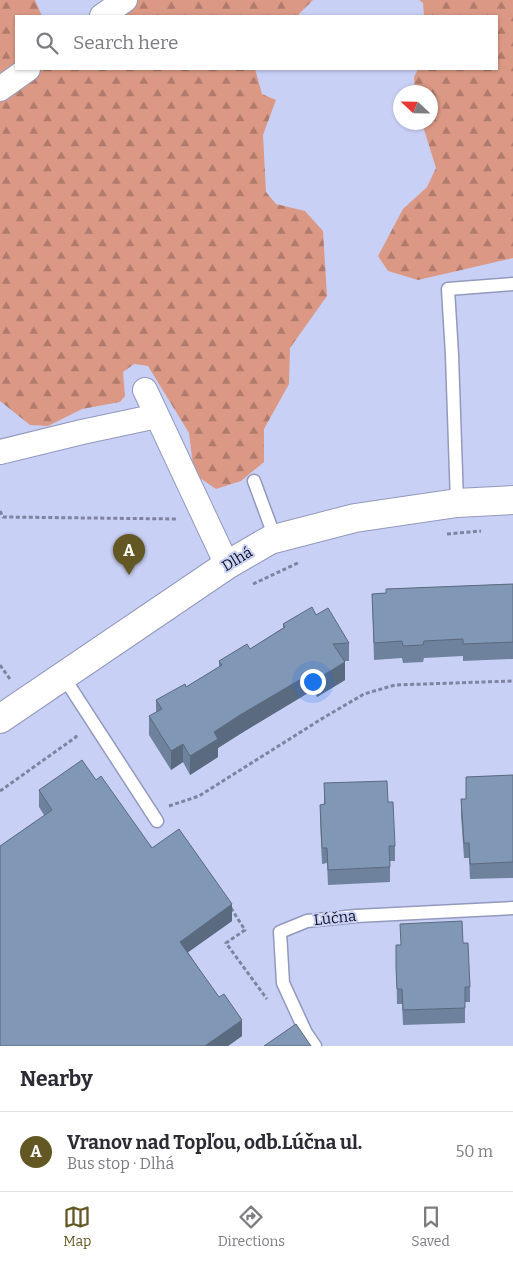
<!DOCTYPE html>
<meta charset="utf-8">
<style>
:root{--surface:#fff;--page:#f2f2f3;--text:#2b2b33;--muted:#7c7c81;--line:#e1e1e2;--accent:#635824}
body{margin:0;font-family:Bitter,serif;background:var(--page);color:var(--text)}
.compass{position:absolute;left:393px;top:85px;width:45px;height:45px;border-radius:50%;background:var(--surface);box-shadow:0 1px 4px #0004;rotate:292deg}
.you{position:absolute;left:312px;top:681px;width:18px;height:18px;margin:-12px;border:4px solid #fff;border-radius:50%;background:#1a73e8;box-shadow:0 0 0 8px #1a73e833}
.badge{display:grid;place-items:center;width:32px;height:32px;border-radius:50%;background:var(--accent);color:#fff;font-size:16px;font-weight:700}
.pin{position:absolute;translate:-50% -41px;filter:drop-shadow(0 1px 2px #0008)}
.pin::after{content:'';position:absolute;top:26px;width:18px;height:15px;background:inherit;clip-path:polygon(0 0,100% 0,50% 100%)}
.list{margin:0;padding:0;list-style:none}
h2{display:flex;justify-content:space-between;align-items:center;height:65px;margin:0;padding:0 20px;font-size:21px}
h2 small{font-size:16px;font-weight:400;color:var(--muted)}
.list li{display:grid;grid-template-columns:32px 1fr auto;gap:15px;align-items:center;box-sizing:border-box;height:80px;padding:0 20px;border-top:1px solid var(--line)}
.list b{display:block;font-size:19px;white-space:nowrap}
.list p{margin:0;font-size:16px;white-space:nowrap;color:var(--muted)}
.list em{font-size:16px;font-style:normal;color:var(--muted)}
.icon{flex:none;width:28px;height:28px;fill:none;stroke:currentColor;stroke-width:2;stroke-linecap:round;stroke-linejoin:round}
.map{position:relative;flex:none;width:513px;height:1046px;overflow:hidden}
.search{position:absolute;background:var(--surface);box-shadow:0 1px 4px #0004;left:15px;right:15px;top:15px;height:55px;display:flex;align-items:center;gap:12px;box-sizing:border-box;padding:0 18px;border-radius:0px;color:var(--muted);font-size:19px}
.sheet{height:145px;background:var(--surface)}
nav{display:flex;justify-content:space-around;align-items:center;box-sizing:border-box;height:70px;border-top:1px solid var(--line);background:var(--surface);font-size:14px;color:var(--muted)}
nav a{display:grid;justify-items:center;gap:2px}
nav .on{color:var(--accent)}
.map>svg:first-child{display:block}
.forest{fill:url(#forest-firs)}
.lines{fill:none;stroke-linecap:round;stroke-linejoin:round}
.lane-casing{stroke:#9399bd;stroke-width:15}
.street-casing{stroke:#9399bd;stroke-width:26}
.secondary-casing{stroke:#9399bd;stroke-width:30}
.path{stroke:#7e839f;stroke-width:3;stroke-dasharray:4 2.5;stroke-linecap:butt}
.lane{stroke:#fff;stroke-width:12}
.street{stroke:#fff;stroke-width:24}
.secondary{stroke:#fff;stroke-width:28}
.wall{fill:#6f829d}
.shaded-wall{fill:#5a6a7f}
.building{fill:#8197b6;stroke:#5a6a7f}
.labels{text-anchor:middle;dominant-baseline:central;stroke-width:4;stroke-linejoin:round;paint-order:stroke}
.street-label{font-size:15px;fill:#10121f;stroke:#c9d0f6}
</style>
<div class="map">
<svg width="513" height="1046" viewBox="0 0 513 1046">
<defs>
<pattern id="forest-firs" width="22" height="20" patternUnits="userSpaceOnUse" patternTransform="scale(1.25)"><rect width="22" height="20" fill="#db9985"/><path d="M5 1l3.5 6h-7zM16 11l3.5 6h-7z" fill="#b07b6c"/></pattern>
</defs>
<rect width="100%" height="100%" fill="#c9d0f6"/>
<path class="forest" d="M 0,0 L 35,0 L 42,16 L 16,16 L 16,69 L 255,69 L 262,94 L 276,100 L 263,135 L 266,192 L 276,204 L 305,211 L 323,231 L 327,296 L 290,348 L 289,384 L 264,429 L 264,462 L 241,481 L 216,489 L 194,474 L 189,433 L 148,366 L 134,364 L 123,372 L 125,396 L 120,402 L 82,409 L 48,426 L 30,425 L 0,401 Z
M 133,0 L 313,0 L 297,16 L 113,16 Z
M 419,0 L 513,0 L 513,258 L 418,280 L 388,271 L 378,256 L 403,209 L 427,187 L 436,168 L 422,123 L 430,122 L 430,92 L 415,92 L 414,77 L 418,69 L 497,69 L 497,16 L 424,16 L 423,3 Z"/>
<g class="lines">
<defs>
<path id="lane" d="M 254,481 L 275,538
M 457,503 L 452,355 L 448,289 L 513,284
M 63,676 L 157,821
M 315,1046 L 306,1033 L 283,983 L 280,932 L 307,921 L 356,916 L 513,908"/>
<path id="street" d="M 102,16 L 125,0
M 0,89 L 28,69
M 145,390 L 227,565
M 0,452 L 82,432 L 157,416"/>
<path id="secondary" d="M 0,719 L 227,565 L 270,540 L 355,518 L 457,503 L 513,500"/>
</defs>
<use href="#lane" class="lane-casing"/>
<use href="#street" class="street-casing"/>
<use href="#secondary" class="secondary-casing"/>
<path class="path" d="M 0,511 L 3,517 L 178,519
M 447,534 L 481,531
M 253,584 L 300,562
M 0,665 L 10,679
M 0,791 L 76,737 L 77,734
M 169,806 L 199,796 L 323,718 L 364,694 L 395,685 L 513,681
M 231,908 L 245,930 L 226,943 L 267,999"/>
<use href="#lane" class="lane"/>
<use href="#street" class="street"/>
<use href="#secondary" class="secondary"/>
</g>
<path class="wall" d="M 513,584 L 513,659 L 463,661 L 463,656 L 424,658 L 423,662 L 403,663 L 402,658 L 374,660 L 372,594 L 386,593 L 386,589 Z
M 316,615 L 349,643 L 349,661 L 345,661 L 345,680 L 317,697 L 313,690 L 240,734 L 218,748 L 218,757 L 190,775 L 183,762 L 171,770 L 149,735 L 149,716 L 156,712 L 156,700 L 186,687 L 219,667 L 219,661 L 250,649 L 283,628 L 283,624 Z
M 513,775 L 513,878 L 470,879 L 469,858 L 464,858 L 461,815 L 461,799 L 466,799 L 466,777 Z
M 96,780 L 152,848 L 232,921 L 188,952 L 242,1036 L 228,1046 L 0,1046 L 44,815 L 39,807 L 39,790 Z
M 324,783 L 388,802 L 395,846 L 395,861 L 390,861 L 390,882 L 328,885 L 327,863 L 322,864 L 320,820 L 320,805 L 324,804 Z
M 463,943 L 470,987 L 470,1002 L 465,1002 L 465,1023 L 403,1025 L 402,1004 L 397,1004 L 396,945 Z"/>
<path class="shaded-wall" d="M 345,662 L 345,680 L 317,697 L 317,679 Z
M 313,672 L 313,690 L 240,734 L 218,748 L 218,757 L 190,775 L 190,756 L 214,732 L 240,715 Z
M 183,744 L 183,762 L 171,770 L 171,751 Z
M 232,904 L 232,921 L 180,958 L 180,942 Z
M 242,1020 L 242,1036 L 228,1046 L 205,1046 Z"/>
<path class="building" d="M 513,584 L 513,642 L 463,644 L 463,639 L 424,641 L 423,645 L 403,646 L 402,641 L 374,643 L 372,594 L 386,593 L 386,589 Z
M 312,607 L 316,615 L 328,608 L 349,643 L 333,644 L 345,662 L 317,679 L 313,672 L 240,715 L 214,732 L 218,739 L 190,756 L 183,744 L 171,751 L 149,716 L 162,709 L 156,700 L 185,684 L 186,687 L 222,665 L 219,661 L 247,644 L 250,649 L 285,627 L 283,624 Z
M 82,760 L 96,780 L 101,776 L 152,848 L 179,829 L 232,904 L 180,942 L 219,997 L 224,994 L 242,1020 L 205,1046 L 0,1046 L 0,846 L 52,810 L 39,790 Z
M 513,775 L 513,862 L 470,864 L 469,843 L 464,843 L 461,799 L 466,799 L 466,777 Z
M 387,781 L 388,802 L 393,802 L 395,846 L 389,846 L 390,867 L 328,870 L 327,848 L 322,848 L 320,805 L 325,804 L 324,783 Z
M 462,921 L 463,943 L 468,943 L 470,987 L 465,987 L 465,1008 L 403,1010 L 402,989 L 397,989 L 396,967 L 396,945 L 401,945 L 400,924 Z
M 296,1024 L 311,1046 L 264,1046 Z"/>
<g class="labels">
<g class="street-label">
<text transform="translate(237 559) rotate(-31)">Dlhá</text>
<text transform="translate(335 918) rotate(-6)">Lúčna</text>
</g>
</g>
</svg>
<svg class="compass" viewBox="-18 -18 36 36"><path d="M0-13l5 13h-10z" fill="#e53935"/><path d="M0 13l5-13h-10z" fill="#7c7c81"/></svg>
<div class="you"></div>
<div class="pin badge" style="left:129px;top:575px">A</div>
<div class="search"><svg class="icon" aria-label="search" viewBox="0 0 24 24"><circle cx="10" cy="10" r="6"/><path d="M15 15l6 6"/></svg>Search here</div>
</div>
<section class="sheet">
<h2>Nearby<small></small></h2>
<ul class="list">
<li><span class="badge">A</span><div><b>Vranov nad Topľou, odb.Lúčna ul.</b><p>Bus stop · Dlhá</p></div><em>50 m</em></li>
</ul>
</section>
<nav>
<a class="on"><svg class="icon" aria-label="map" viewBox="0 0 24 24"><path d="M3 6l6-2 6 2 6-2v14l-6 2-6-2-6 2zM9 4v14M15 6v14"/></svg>Map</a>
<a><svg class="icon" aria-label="directions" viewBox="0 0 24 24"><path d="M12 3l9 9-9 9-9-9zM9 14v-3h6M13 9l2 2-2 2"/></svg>Directions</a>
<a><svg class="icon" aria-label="saved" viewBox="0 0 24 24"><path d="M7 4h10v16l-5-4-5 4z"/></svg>Saved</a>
</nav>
